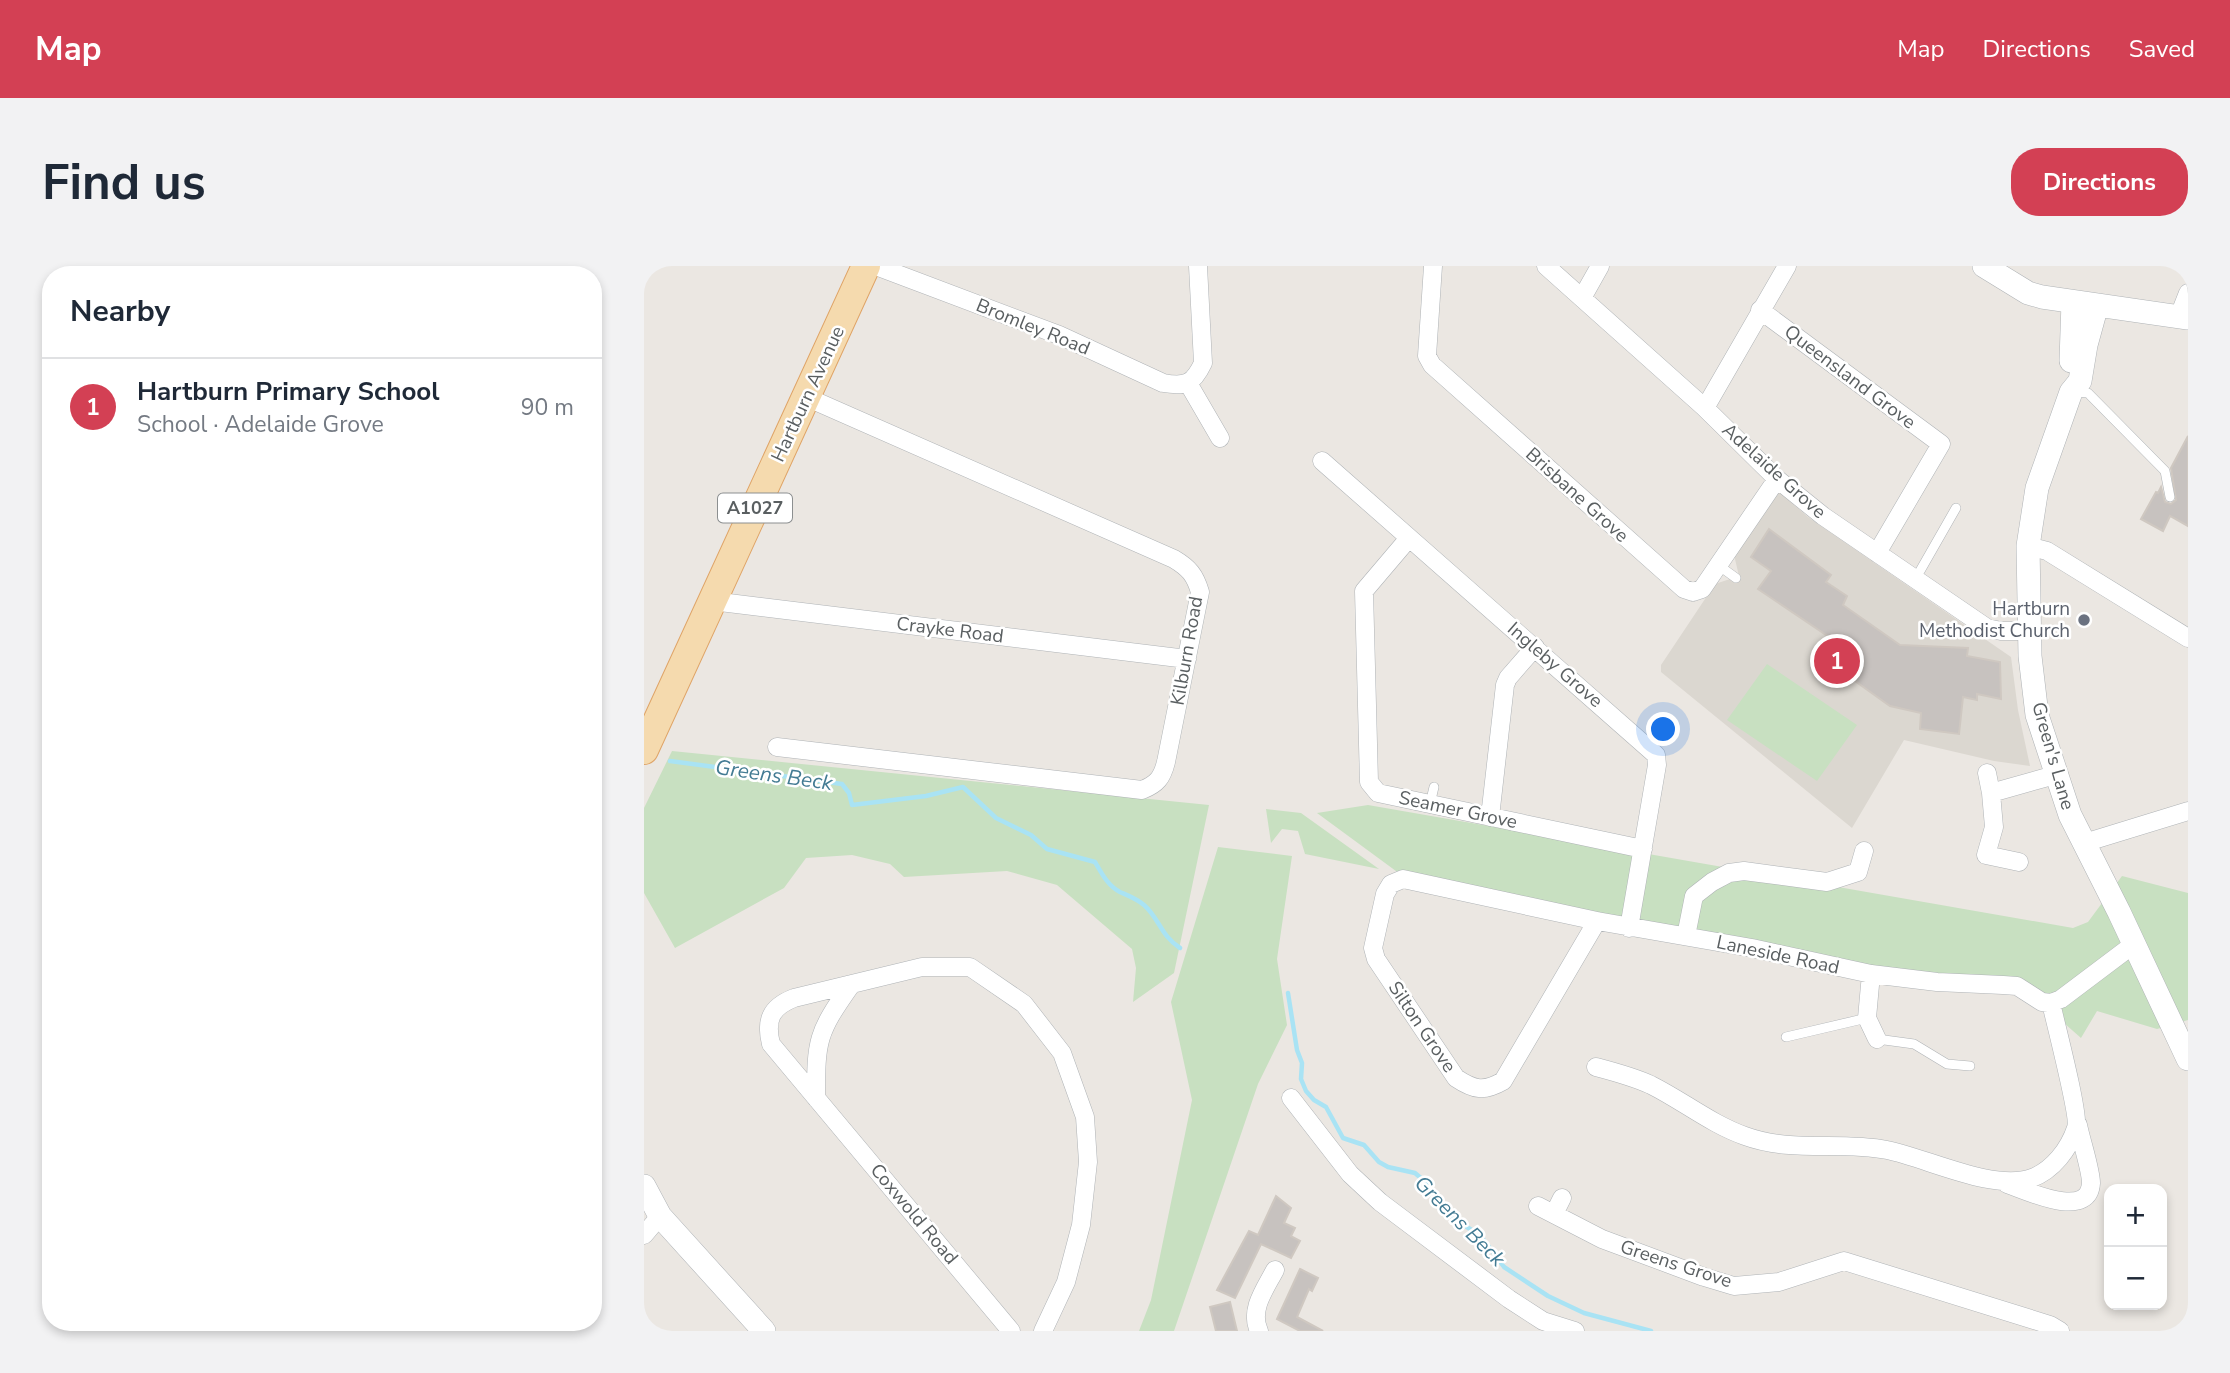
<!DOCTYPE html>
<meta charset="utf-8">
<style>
:root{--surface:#fff;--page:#f2f2f3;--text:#1f2937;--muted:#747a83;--line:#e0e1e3;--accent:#d34054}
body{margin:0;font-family:"Nunito Sans",sans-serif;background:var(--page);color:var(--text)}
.controls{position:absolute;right:21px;bottom:21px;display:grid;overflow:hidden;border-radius:14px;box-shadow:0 4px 10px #0003}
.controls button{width:63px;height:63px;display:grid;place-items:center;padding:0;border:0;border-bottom:2px solid var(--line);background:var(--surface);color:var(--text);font:35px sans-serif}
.you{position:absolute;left:1020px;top:464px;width:24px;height:24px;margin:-18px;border:5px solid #fff;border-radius:50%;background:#1a73e8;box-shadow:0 0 0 10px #1a73e833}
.badge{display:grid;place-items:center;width:46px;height:46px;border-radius:50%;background:var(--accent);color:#fff;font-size:23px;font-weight:700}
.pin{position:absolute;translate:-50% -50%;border:4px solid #fff;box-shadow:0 2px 7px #0006}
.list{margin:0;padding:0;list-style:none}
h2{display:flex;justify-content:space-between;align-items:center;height:91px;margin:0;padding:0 28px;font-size:30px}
h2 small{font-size:23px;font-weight:400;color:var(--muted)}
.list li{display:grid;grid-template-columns:46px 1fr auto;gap:21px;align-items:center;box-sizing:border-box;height:98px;padding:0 28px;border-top:2px solid var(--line)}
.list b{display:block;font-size:26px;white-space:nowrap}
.list p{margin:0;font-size:23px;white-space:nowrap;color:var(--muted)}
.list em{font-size:23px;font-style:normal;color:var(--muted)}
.map{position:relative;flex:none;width:1544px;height:1065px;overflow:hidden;border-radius:28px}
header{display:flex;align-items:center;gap:42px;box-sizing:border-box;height:98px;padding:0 35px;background:var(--accent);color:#fff}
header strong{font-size:33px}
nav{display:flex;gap:38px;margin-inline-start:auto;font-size:24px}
.intro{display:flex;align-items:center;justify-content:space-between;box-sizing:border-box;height:168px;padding:0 42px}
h1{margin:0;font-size:49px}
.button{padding:18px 32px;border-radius:28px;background:var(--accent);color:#fff;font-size:24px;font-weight:700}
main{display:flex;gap:42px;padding:0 42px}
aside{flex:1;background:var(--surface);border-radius:28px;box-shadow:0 4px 10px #0003}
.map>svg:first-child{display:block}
.education{fill:#dbd7d0}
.green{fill:#c8e0c1}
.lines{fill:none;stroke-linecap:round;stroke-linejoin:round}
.stream{stroke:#a9e3f4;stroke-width:4.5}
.building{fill:#c7c2bf;stroke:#cfc8c1;stroke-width:2}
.service-casing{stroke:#afb3b6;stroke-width:10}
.minor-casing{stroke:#afb3b6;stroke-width:19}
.tertiary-casing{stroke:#afb3b6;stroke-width:24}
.primary-casing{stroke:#dfa467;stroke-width:30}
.service{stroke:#fff;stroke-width:9}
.minor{stroke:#fff;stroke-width:18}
.tertiary{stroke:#fff;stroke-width:23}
.primary{stroke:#f5daae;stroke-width:28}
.worship-dot{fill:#6b7280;stroke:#fff;stroke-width:2.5}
.labels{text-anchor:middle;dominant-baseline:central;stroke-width:5;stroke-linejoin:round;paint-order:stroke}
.shield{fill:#fff;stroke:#8c8f90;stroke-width:2}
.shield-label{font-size:18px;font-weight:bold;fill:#5a5f61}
.street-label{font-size:19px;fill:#5a5f61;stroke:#fff}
.worship-label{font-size:19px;fill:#5b616d;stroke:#fff;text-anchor:end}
.water-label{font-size:21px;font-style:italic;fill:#437b93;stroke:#fff}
</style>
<header>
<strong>Map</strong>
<nav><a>Map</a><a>Directions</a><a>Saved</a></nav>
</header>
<div class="intro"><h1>Find us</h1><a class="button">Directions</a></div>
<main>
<aside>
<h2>Nearby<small></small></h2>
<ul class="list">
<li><span class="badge">1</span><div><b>Hartburn Primary School</b><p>School · Adelaide Grove</p></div><em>90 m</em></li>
</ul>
</aside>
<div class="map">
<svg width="1544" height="1065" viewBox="0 0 1544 1065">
<rect width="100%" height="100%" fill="#ebe7e2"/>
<path class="education" d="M 1133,224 L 1164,251 L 1367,391 L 1374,444 L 1386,500 L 1350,495 L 1260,474 L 1208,562 L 1017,406 L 1017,399 L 1071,318 L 1095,310 L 1090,289 Z"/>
<path class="green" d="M 1123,398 L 1213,459 L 1173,515 L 1083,454 Z
M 28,485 L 565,539 L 530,707 L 489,736 L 492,702 L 488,683 L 413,619 L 363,605 L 260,611 L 246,598 L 208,589 L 162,592 L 140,622 L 31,682 L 0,627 L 0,542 Z
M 724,539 L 1429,662 L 1444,656 L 1478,610 L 1544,627 L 1544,754 L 1513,763 L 1453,745 L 1437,772 L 1386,727 L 1383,730 L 756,608 L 673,547 Z
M 622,543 L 657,547 L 735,603 L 661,588 L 654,565 L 638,563 L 627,577 Z
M 574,581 L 648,590 L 633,693 L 643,759 L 614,818 L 530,1065 L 495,1065 L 507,1034 L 548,834 L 527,736 Z"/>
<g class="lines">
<path class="stream" d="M 26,495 L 198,518 L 205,527 L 208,539 L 282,530 L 319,521 L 352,552 L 387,569 L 403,583 L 451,596 C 458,608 464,620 476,626 C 485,630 493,633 500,639 C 515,652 517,670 536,682
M 644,727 L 653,784 L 658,797 L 657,813 L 662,825 L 670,834 L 682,841 L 699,872 L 720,879 L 735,896 L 744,901 L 771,907 L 778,913 L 808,952 L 836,969 L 860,1001 L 904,1030 L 940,1047 L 1007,1065"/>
</g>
<path class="building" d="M 1544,170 L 1544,260 L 1526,250 L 1519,265 L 1497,253 L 1512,226 L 1514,227 L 1517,221 L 1521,236 L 1527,238 L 1532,234 L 1527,202 Z
M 1125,263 L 1187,309 L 1182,316 L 1203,330 L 1199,339 L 1256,379 L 1324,382 L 1323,390 L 1356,396 L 1357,433 L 1333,428 L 1333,434 L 1319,431 L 1315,468 L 1276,463 L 1277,447 L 1246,440 L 1176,390 L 1188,373 L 1114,323 L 1127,305 L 1107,291 Z
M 632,930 L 647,942 L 640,957 L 651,962 L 647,970 L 656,975 L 647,992 L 617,978 L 591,1032 L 573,1024 L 605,965 L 614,969 Z
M 656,1003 L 674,1012 L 668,1025 L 665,1023 L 653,1051 L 679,1065 L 656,1065 L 633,1053 Z
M 586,1036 L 593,1065 L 572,1065 L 566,1041 Z"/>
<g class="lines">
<defs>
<path id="service" d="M 1432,126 L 1444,127 L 1521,205 L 1526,231
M 1074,299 L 1092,312
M 1276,305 L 1312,242
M 786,538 L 790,521
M 1142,771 L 1223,752
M 1233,773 L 1270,778 L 1303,798 L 1326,800"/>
<path id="minor" d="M 232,0 L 415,69 L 519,117 C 542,121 549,118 559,97 L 554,0
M 789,0 L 783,90 L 788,99 L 1040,323 L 1049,326 L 1058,323 L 1133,213
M 902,0 L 1061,142 L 1133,213 L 1179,250 L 1343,362 L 1357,365 L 1385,365
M 938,32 L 956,0
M 1116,44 L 1297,178 L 1233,287
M 1535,50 L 1544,27
M 544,117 L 576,172
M 1061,142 L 1143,0
M 678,195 L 1012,489 L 1013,499 L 985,662
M 765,272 L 720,325 L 725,516 L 734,527 L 999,583
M 1384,280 L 1403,285 L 1544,372
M 68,335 L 543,393
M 133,481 L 498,524 C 513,518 518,512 522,496 L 556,326 C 551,309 545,302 530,293 L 162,131
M 1343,507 L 1347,527
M 846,551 L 861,419 L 864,412 L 891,381
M 1440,577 L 1544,545
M 1375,596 L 1342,589 L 1350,561 L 1347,527 L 1411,509
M 953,655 L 859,815 C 840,826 830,824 812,812 L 732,693 L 729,682 L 741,628 L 747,618 L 759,613 L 953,655 L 1108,682 L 1227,708 L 1293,716 L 1359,719 L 1373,720 L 1398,736 L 1407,737 L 1417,733 L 1490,678
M 1042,670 L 1050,630 L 1068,616 L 1085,607 L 1100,605 L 1183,616 L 1214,606 L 1220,585
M 1227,708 L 1223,752 L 1233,773
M 952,801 C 971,806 990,811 1007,819 C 1039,835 1067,858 1101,870 C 1147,887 1196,875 1243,884 C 1283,892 1350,926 1388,912 C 1409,904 1425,883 1432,862 C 1436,851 1411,755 1407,737
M 172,832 C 172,774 173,767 207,719
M 647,832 L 706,908 L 736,936 L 865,1033 L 899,1055 L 931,1065
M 1363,918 C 1381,924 1445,955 1447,917 C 1447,904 1437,874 1434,859
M 894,940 L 958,973 L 1060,1011 L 1090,1020 L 1135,1016 L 1200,995 L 1406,1059 L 1416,1065
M 910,948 L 918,932
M 0,969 L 16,950
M 367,1065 L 127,778 C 121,754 127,741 150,732 L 278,701 L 326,701 L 380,738 L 418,787 L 441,851 L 444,896 L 437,959 L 422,1016 L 399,1065
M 615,1065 C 605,1044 621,1023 631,1004"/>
<path id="tertiary" d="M 1340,0 L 1384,27 L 1398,31 L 1544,52
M 1453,39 L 1442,79 L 1436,115 L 1427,126 L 1393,222 L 1384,280 L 1386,390 L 1393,449 L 1426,549 L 1475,646 L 1544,793
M 1427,95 L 1429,36
M 0,920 L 16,950 L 120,1065"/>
<path id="primary" d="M 0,484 L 222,0"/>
</defs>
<use href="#service" class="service-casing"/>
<use href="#minor" class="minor-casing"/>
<use href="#tertiary" class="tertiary-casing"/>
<use href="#primary" class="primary-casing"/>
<use href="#service" class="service"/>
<use href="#minor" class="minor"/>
<use href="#tertiary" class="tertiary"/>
<use href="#primary" class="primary"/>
</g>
<circle class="worship-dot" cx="1440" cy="354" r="7"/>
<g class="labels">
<rect class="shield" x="74" y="227.5" width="74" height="29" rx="5"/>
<g class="shield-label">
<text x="111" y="242">A1027</text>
</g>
<g class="street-label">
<text transform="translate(389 61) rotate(22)">Bromley Road</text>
<text transform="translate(1206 111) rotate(37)">Queensland Grove</text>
<text transform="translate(164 128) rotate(-65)">Hartburn Avenue</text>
<text transform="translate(1130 205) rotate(42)">Adelaide Grove</text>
<text transform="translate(933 229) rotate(42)">Brisbane Grove</text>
<text transform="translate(306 364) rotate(7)">Crayke Road</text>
<text transform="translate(543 385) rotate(-80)">Kilburn Road</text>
<text transform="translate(911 399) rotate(41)">Ingleby Grove</text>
<text transform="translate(1409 490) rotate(74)">Green's Lane</text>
<text transform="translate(814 544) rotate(12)">Seamer Grove</text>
<text transform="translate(1134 689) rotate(12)">Laneside Road</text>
<text transform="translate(778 761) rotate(56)">Silton Grove</text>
<text transform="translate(270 948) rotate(50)">Coxwold Road</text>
<text transform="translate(1032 998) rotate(18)">Greens Grove</text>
</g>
<g class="worship-label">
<text x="1426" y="343">Hartburn<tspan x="1426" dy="22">Methodist Church</tspan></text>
</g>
<g class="water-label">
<text transform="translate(130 509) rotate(8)">Greens Beck</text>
<text transform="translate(816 955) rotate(45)">Greens Beck</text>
</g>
</g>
</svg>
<div class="controls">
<button>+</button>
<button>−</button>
</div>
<div class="you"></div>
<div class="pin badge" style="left:1193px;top:395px">1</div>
</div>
</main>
